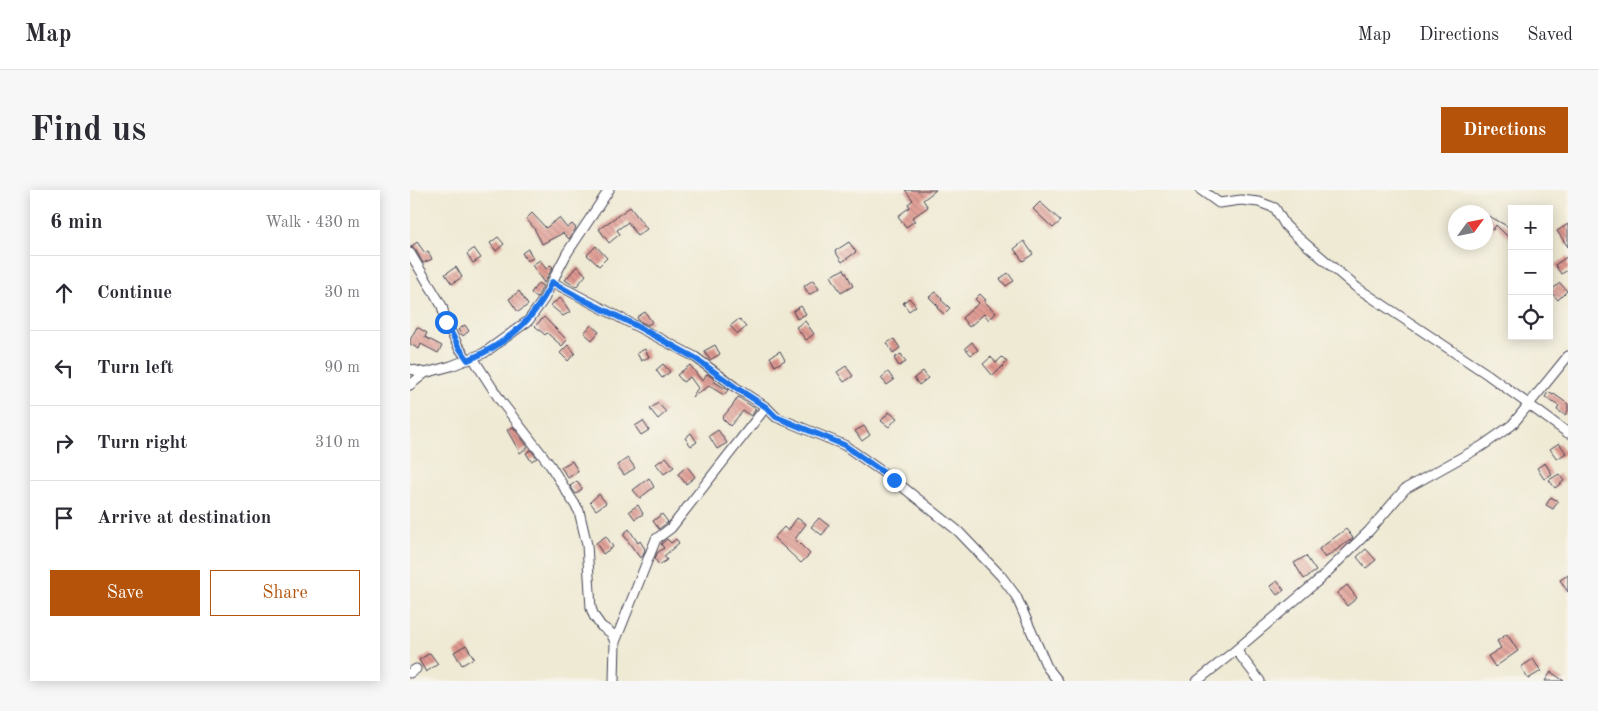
<!DOCTYPE html>
<meta charset="utf-8">
<style>
:root{--surface:#fff;--page:#f7f7f7;--text:#2b2b33;--muted:#7c7c81;--line:#e1e1e2;--accent:#b45309}
body{margin:0;font-family:"Old Standard TT",serif;background:var(--page);color:var(--text)}
.controls{position:absolute;right:15px;top:15px;display:grid;overflow:hidden;border-radius:0px;box-shadow:0 2px 12px #0003}
.controls button{width:45px;height:45px;display:grid;place-items:center;padding:0;border:0;border-bottom:1px solid var(--line);background:var(--surface);color:var(--text);font:25px sans-serif}
.compass{position:absolute;left:1038px;top:15px;width:45px;height:45px;border-radius:50%;background:var(--surface);box-shadow:0 2px 12px #0003;rotate:57deg}
.stop{position:absolute;width:15px;height:15px;margin:-11px;border:4px solid #1a73e8;border-radius:50%;background:#fff}
.stop.end{background:#1a73e8;border-color:#fff;box-shadow:0 1px 5px #0008}
.list{margin:0;padding:0;list-style:none}
h2{display:flex;justify-content:space-between;align-items:center;height:65px;margin:0;padding:0 20px;font-size:21px}
h2 small{font-size:16px;font-weight:400;color:var(--muted)}
.list li{display:grid;grid-template-columns:32px 1fr auto;gap:15px;align-items:center;box-sizing:border-box;height:75px;padding:0 20px;border-top:1px solid var(--line)}
.list b{display:block;font-size:19px;white-space:nowrap}
.list em{font-size:16px;font-style:normal;color:var(--muted)}
.actions{display:flex;gap:10px;padding:15px 20px}
.actions a{flex:1;padding:11px 0;border:1px solid var(--accent);border-radius:0px;text-align:center;font-size:18px;color:var(--accent)}
.actions .main{background:var(--accent);color:#fff}
.icon{flex:none;width:28px;height:28px;fill:none;stroke:currentColor;stroke-width:2;stroke-linecap:round;stroke-linejoin:round}
.map{position:relative;flex:none;width:1158px;height:491px;overflow:hidden;border-radius:0px}
header{display:flex;align-items:center;gap:30px;box-sizing:border-box;height:70px;padding:0 25px;background:var(--surface);border-bottom:1px solid var(--line)}
header strong{font-size:24px}
nav{display:flex;gap:28px;margin-inline-start:auto;font-size:18px}
.intro{display:flex;align-items:center;justify-content:space-between;box-sizing:border-box;height:120px;padding:0 30px}
h1{margin:0;font-size:35px}
.button{padding:12px 22px;border-radius:0px;background:var(--accent);color:#fff;font-size:18px;font-weight:700}
main{display:flex;gap:30px;padding:0 30px}
aside{flex:1;background:var(--surface);border-radius:0px;box-shadow:0 2px 12px #0003}
.map>svg:first-child{display:block}
.building{fill:url(#building-back-hatch)}
.lines{fill:none;stroke-linecap:round;stroke-linejoin:round}
.minor-casing{stroke:#414052;stroke-width:11}
.minor{stroke:#fff;stroke-width:9}
.route{stroke:#1a73e8;stroke-width:6}
</style>
<header>
<strong>Map</strong>
<nav><a>Map</a><a>Directions</a><a>Saved</a></nav>
</header>
<div class="intro"><h1>Find us</h1><a class="button">Directions</a></div>
<main>
<aside>
<h2>6 min<small>Walk · 430 m</small></h2>
<ul class="list">
<li><svg class="icon" aria-label="ahead" viewBox="0 0 24 24"><path d="M12 20V5M6 11l6-6 6 6"/></svg><div><b>Continue</b></div><em>30 m</em></li>
<li><svg class="icon" aria-label="left" viewBox="0 0 24 24"><path d="M17 20v-9H6M10 6l-5 5 5 5"/></svg><div><b>Turn left</b></div><em>90 m</em></li>
<li><svg class="icon" aria-label="right" viewBox="0 0 24 24"><path d="M7 20v-9h11M14 6l5 5-5 5"/></svg><div><b>Turn right</b></div><em>310 m</em></li>
<li><svg class="icon" aria-label="arrive" viewBox="0 0 24 24"><path d="M6 21V4h12l-3 4 3 4H6"/></svg><div><b>Arrive at destination</b></div></li>
</ul>
<div class="actions"><a class="main">Save</a><a>Share</a></div>
</aside>
<div class="map">
<svg width="1158" height="491" viewBox="0 0 1158 491">
<defs>
<pattern id="building-back-hatch" width="6" height="6" patternUnits="userSpaceOnUse" patternTransform="scale(1.25)"><rect width="6" height="6" fill="#e09990"/><path d="M-1 5l2 2M0 0l6 6M5-1l2 2" fill="none" stroke="#b57c77"/></pattern>
</defs>
<rect width="100%" height="100%" fill="#f7f3e8"/>
<filter id="ink" filterUnits="userSpaceOnUse"><feTurbulence type="fractalNoise" baseFrequency=".02" numOctaves="2"/><feDisplacementMap in="SourceGraphic" scale="10" xChannelSelector="R" yChannelSelector="G"/><feConvolveMatrix kernelMatrix="1 2 1 2 8 2 1 2 1" color-interpolation-filters="sRGB"/></filter>
<filter id="wash" filterUnits="userSpaceOnUse"><feTurbulence type="fractalNoise" baseFrequency=".0096" numOctaves="4" result="noise"/><feDisplacementMap in="SourceGraphic" scale="20" xChannelSelector="R" yChannelSelector="G"/><feGaussianBlur stdDeviation="1.12" result="paint"/><feColorMatrix in="noise" values="0 0 0 0 0 0 0 0 0 0 0 0 0 0 0 0 0 1.4 0 .05"/><feComposite in="paint" operator="in"/></filter>
<g filter="url(#wash)">
<rect width="100%" height="100%" fill="#efead4"/>
<g id="blocks">
<path class="building" d="M 495,0 L 526,0 L 513,10 L 518,17 L 502,28 L 505,31 L 496,37 L 488,26 L 500,17 L 498,14 L 503,10 Z
M 630,12 L 651,31 L 643,38 L 623,19 Z
M 220,17 L 237,39 L 227,46 L 218,32 L 207,40 L 210,44 L 199,53 L 189,39 Z
M 122,23 L 136,38 L 149,28 L 157,38 L 162,34 L 166,38 L 159,49 L 153,43 L 132,54 L 124,38 L 116,29 Z
M 1079,26 L 1097,36 L 1102,31 L 1102,51 L 1086,35 L 1083,40 L 1076,36 Z
M 1158,34 L 1158,57 L 1147,41 Z
M 88,47 L 94,54 L 86,61 L 80,53 Z
M 614,51 L 623,64 L 613,71 L 604,59 Z
M 7,52 L 15,63 L 18,61 L 22,69 L 13,73 L 5,59 L 1,57 Z
M 439,52 L 446,62 L 432,72 L 425,61 Z
M 186,56 L 197,68 L 189,76 L 177,65 Z
M 64,58 L 71,68 L 63,73 L 57,64 Z
M 118,59 L 123,68 L 117,71 L 112,63 Z
M 1158,66 L 1158,80 L 1151,84 L 1145,75 Z
M 130,70 L 136,79 L 140,75 L 143,77 L 134,93 L 122,75 Z
M 167,76 L 176,85 L 166,97 L 155,90 Z
M 46,77 L 52,87 L 42,94 L 35,84 Z
M 434,79 L 443,96 L 431,103 L 421,86 Z
M 598,83 L 604,91 L 596,96 L 590,89 Z
M 403,90 L 409,99 L 399,105 L 394,96 Z
M 128,93 L 133,96 L 127,108 L 121,103 Z
M 1150,93 L 1157,101 L 1148,110 L 1140,101 Z
M 109,101 L 118,115 L 108,122 L 99,109 Z
M 526,102 L 532,109 L 531,110 L 540,118 L 534,124 L 527,118 L 529,117 L 519,107 Z
M 570,104 L 576,110 L 574,111 L 586,123 L 579,130 L 574,124 L 559,137 L 552,128 L 569,113 L 565,109 Z
M 151,108 L 160,122 L 153,126 L 140,115 Z
M 499,108 L 506,116 L 499,121 L 493,113 Z
M 391,116 L 396,124 L 387,129 L 383,121 Z
M 235,122 L 242,132 L 238,135 L 229,131 L 227,127 Z
M 134,127 L 157,150 L 152,156 L 137,143 L 135,145 L 125,136 Z
M 329,129 L 336,137 L 328,144 L 320,136 Z
M 395,131 L 404,144 L 396,150 L 386,137 Z
M 55,135 L 59,141 L 53,146 L 48,140 Z
M 181,135 L 189,142 L 182,150 L 174,143 Z
M 7,137 L 17,143 L 15,147 L 32,156 L 28,163 L 11,154 L 9,159 L 0,154 L 0,150 Z
M 484,149 L 490,158 L 483,163 L 477,153 Z
M 562,152 L 568,160 L 561,165 L 555,158 Z
M 158,155 L 165,163 L 158,171 L 150,163 Z
M 305,155 L 310,164 L 300,170 L 294,161 Z
M 235,159 L 239,167 L 231,171 L 227,163 Z
M 370,161 L 375,170 L 365,176 L 360,167 Z
M 491,164 L 496,172 L 489,176 L 484,168 Z
M 581,167 L 586,173 L 592,167 L 597,172 L 583,186 L 573,174 Z
M 253,174 L 260,182 L 252,188 L 246,180 Z
M 280,175 L 292,191 L 297,184 L 304,189 L 303,191 L 318,200 L 314,205 L 299,196 L 282,207 L 288,198 L 280,187 L 273,192 L 267,185 Z
M 436,176 L 443,186 L 434,192 L 427,182 Z
M 513,181 L 518,188 L 509,195 L 504,188 Z
M 478,182 L 484,190 L 477,195 L 471,188 Z
M 1138,202 L 1143,205 L 1144,204 L 1158,214 L 1158,221 L 1155,225 L 1147,220 L 1149,216 L 1135,207 Z
M 328,207 L 346,219 L 341,226 L 333,221 L 320,236 L 312,228 L 323,215 Z
M 248,213 L 256,222 L 248,229 L 240,219 Z
M 479,222 L 487,228 L 479,237 L 471,231 Z
M 233,231 L 239,240 L 231,245 L 225,236 Z
M 454,236 L 460,245 L 452,251 L 445,241 Z
M 103,237 L 118,257 L 110,263 L 97,240 Z
M 308,240 L 317,253 L 307,259 L 299,246 Z
M 281,243 L 287,252 L 281,256 L 275,248 Z
M 1149,253 L 1156,263 L 1147,269 L 1140,259 Z
M 121,260 L 127,268 L 121,271 L 116,263 Z
M 256,267 L 264,277 L 254,284 L 246,274 Z
M 218,268 L 225,278 L 214,285 L 207,275 Z
M 162,271 L 168,281 L 158,288 L 151,277 Z
M 1135,273 L 1142,284 L 1134,289 L 1127,278 Z
M 277,276 L 285,287 L 276,294 L 268,284 Z
M 1149,284 L 1154,291 L 1145,298 L 1139,290 Z
M 239,288 L 244,297 L 230,308 L 223,300 Z
M 167,291 L 172,299 L 166,304 L 160,296 Z
M 189,304 L 196,313 L 186,320 L 180,312 Z
M 1141,307 L 1148,311 L 1143,319 L 1136,315 Z
M 228,315 L 233,324 L 225,329 L 219,321 Z
M 252,324 L 258,332 L 249,339 L 243,331 Z
M 387,328 L 396,334 L 385,349 L 400,364 L 391,373 L 364,348 L 374,337 L 378,341 Z
M 409,328 L 419,336 L 412,345 L 401,337 Z
M 219,339 L 228,353 L 230,351 L 235,359 L 233,366 L 230,368 L 213,344 Z
M 936,339 L 943,348 L 915,368 L 909,359 Z
M 196,346 L 203,357 L 193,364 L 186,353 Z
M 257,349 L 261,353 L 266,349 L 269,353 L 254,366 L 257,370 L 249,375 L 245,369 L 247,363 L 254,358 L 251,354 Z
M 956,359 L 966,370 L 956,378 L 947,367 Z
M 896,366 L 906,381 L 894,389 L 884,373 Z
M 1158,385 L 1158,402 L 1150,390 Z
M 867,391 L 874,400 L 867,405 L 860,396 Z
M 937,395 L 947,408 L 937,416 L 927,403 Z
M 1097,444 L 1108,461 L 1085,477 L 1078,466 L 1091,458 L 1087,451 Z
M 56,455 L 64,468 L 52,475 L 44,462 Z
M 20,463 L 28,474 L 16,482 L 9,470 Z
M 1123,469 L 1131,481 L 1118,489 L 1111,477 Z
M 1141,482 L 1154,491 L 1135,491 Z"/>
</g>
</g>
<g filter="url(#ink)">
<use href="#blocks" fill-opacity="0" stroke="#414052" stroke-width="1"/>
<g class="lines">
<defs>
<path id="minor" d="M 791,0 L 809,13 L 831,10 L 849,12 L 865,18 L 875,35 L 884,44 L 946,97 L 1077,184 L 1158,243
M 0,63 L 32,116 L 36,132 L 48,156 L 58,170
M 142,92 L 157,63 L 199,0
M 63,168 L 90,210 L 140,275 L 169,321 L 177,355 L 181,418 L 184,426 L 191,436 L 201,443 L 205,452 L 204,491
M 0,179 L 15,183 L 41,176 L 74,163 L 118,131 L 134,109 L 142,92 L 285,167 L 325,197 L 356,217 L 366,227 L 434,255 L 484,290 L 548,341 L 591,386 L 606,406 L 637,477 L 648,491
M 0,195 L 15,183
M 205,452 L 246,349 L 261,338 L 356,217
M 826,460 L 850,491
M 0,483 L 6,479
M 787,491 L 826,460 L 910,389 L 959,341 L 995,299 L 1072,256 L 1102,235 L 1158,166"/>
</defs>
<use href="#minor" class="minor-casing"/>
<use href="#minor" class="minor"/>
</g>
</g>
<g class="lines" filter="url(#ink)">
<path class="route" d="M 36,132 L 48,156 L 58,170 C 95,155 125,129 142,92 L 172,109 L 223,134 L 285,168 L 325,197 L 356,217 L 366,227 L 434,255 L 484,290"/>
</g>
</svg>
<div class="controls">
<button>+</button>
<button>−</button>
<button><svg class="icon" aria-label="locate" viewBox="0 0 24 24"><circle cx="12" cy="12" r="6"/><path d="M12 2v4M12 18v4M2 12h4M18 12h4"/></svg></button>
</div>
<svg class="compass" viewBox="-18 -18 36 36"><path d="M0-13l5 13h-10z" fill="#e53935"/><path d="M0 13l5-13h-10z" fill="#7c7c81"/></svg>
<div class="stop" style="left:36px;top:132px"></div>
<div class="stop end" style="left:484px;top:290px"></div>
</div>
</main>
